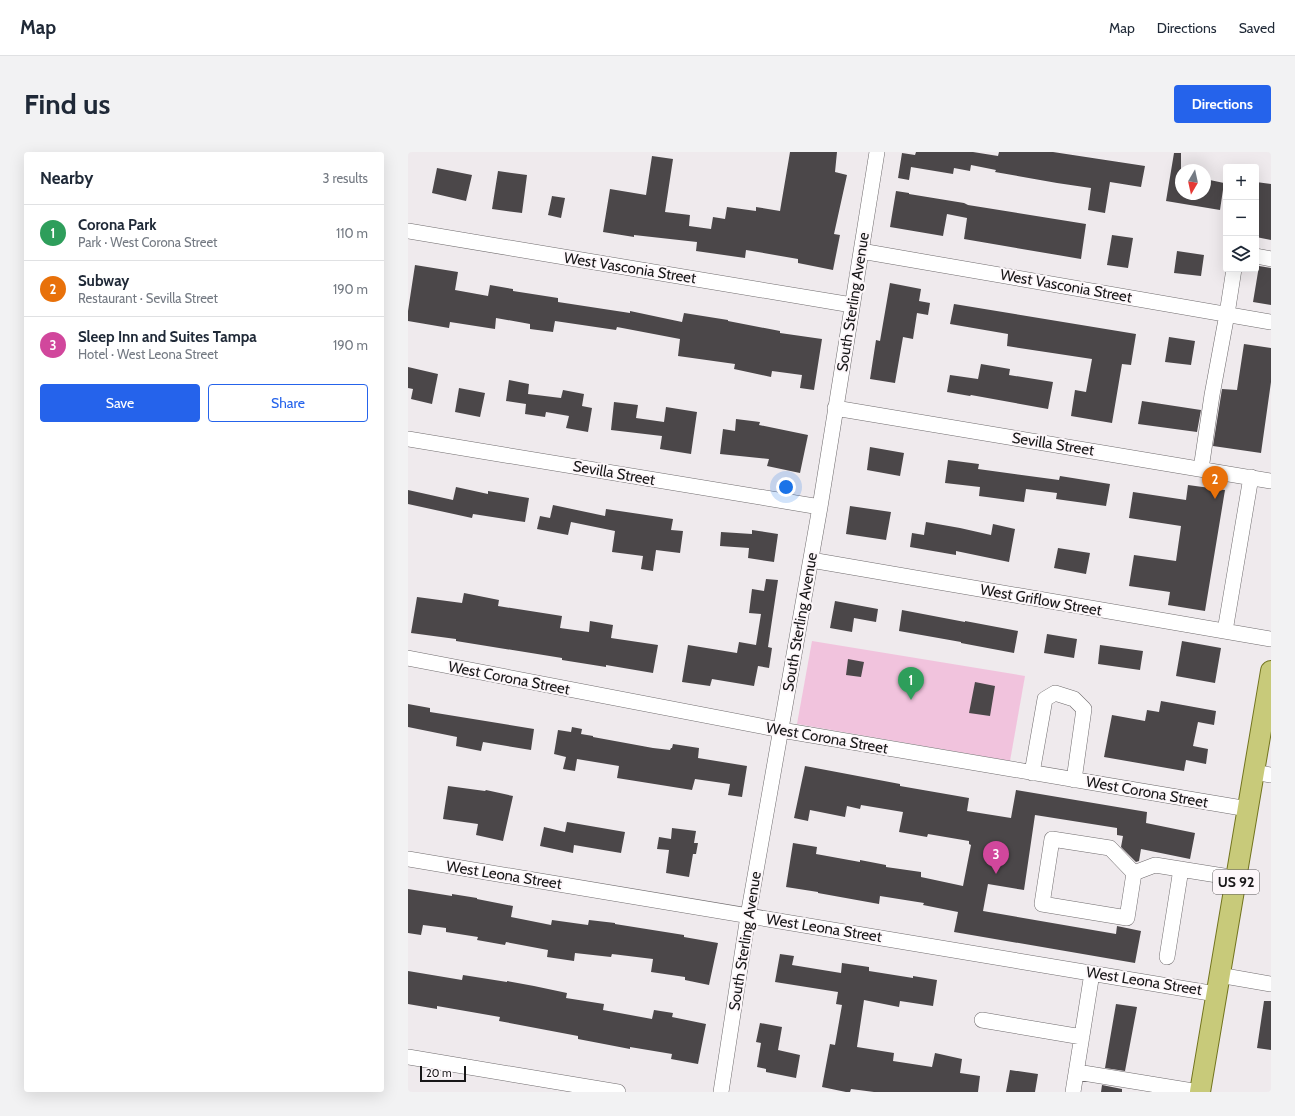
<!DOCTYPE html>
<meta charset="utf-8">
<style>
:root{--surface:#fff;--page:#f2f2f3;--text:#1f2937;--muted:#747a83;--line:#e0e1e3;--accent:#2563eb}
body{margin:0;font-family:Cabin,sans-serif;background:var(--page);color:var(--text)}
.controls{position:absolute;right:12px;top:12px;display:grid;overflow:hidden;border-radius:4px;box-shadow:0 4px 16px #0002}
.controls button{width:36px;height:36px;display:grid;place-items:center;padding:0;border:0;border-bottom:1px solid var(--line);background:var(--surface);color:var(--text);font:20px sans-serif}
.compass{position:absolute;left:767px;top:12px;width:36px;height:36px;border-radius:50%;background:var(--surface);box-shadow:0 4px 16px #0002;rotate:189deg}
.scale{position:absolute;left:12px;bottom:10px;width:46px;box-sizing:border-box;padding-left:4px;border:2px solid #181718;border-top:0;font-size:11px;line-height:14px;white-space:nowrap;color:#181718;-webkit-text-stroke:3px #fdf7fa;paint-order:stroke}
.you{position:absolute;left:378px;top:335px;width:14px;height:14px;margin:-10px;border:3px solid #fff;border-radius:50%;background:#1a73e8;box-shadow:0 0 0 6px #1a73e833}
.badge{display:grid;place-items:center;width:26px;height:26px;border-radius:50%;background:var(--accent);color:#fff;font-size:13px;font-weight:700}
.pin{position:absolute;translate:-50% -33px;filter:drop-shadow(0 1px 2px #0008)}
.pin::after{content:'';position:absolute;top:21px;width:14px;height:12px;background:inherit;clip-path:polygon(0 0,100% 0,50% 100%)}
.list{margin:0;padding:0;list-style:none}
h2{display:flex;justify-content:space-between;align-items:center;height:52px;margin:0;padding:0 16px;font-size:17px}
h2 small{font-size:13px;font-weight:400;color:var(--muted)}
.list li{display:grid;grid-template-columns:26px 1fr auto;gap:12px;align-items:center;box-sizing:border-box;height:56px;padding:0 16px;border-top:1px solid var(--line)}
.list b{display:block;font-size:15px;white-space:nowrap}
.list p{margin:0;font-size:13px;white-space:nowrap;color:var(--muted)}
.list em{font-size:13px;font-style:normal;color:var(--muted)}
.actions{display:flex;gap:8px;padding:12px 16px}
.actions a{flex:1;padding:9px 0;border:1px solid var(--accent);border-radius:4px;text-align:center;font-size:14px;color:var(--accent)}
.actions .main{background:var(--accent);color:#fff}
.icon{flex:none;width:22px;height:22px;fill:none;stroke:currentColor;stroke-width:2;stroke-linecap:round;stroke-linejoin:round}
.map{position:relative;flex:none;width:863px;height:940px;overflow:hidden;border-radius:4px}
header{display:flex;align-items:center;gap:24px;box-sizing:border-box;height:56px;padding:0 20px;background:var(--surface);border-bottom:1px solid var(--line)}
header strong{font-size:19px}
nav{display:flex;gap:22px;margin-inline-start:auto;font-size:14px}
.intro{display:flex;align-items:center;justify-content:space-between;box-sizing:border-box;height:96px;padding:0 24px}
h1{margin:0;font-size:28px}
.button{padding:10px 18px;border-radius:4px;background:var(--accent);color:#fff;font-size:14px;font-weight:700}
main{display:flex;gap:24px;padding:0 24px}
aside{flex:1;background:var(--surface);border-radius:4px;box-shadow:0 4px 16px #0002}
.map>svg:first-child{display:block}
.green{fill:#f1c3dd}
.building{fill:#4b4749}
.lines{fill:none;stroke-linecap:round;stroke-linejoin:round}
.minor-casing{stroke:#706c6e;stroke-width:16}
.major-casing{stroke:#72741e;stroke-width:22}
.minor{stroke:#fff;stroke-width:15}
.major{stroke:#c8ca7a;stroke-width:20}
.labels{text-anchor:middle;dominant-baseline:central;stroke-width:4;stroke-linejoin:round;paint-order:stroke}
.shield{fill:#fdf7fa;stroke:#5d5a5c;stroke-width:1}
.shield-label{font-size:14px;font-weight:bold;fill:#181718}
.street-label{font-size:15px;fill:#181718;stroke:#fdf7fa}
</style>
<header>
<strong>Map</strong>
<nav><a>Map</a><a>Directions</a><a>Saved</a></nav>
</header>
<div class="intro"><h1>Find us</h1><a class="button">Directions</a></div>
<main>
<aside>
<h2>Nearby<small>3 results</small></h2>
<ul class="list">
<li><span class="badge" style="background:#2e9e5b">1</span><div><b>Corona Park</b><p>Park · West Corona Street</p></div><em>110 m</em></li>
<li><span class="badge" style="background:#e8710a">2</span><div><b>Subway</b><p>Restaurant · Sevilla Street</p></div><em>190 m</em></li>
<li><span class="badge" style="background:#d1479c">3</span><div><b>Sleep Inn and Suites Tampa</b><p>Hotel · West Leona Street</p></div><em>190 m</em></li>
</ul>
<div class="actions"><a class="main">Save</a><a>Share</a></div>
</aside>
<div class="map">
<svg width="863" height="940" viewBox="0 0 863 940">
<rect width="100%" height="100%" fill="#efeaed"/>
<path class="green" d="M 404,489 L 617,524 L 602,609 L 389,572 Z"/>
<path class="building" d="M 382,0 L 429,0 L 427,20 L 439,23 L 426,82 L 432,83 L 425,118 L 390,111 L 390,107 L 338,98 L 337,106 L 288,99 L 289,90 L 226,83 L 226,85 L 195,80 L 202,37 L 238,43 L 244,4 L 265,7 L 257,60 L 282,63 L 281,74 L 303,77 L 305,65 L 317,67 L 319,55 L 348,59 L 348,55 L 372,59 Z
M 508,0 L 565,0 L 590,4 L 591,0 L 645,0 L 737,14 L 733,35 L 702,30 L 697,61 L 680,58 L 683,36 L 649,31 L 587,20 L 588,18 L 563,13 L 562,19 L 546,16 L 545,22 L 503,15 L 501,28 L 490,26 L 494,1 L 507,3 Z
M 766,1 L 773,1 L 773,42 L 797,42 L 797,27 L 816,31 L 812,58 L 758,49 Z
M 29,16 L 64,23 L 58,49 L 24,41 Z
M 90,19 L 119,23 L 114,61 L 84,57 Z
M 848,30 L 863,32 L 863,88 L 848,85 Z
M 488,39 L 501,41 L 501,42 L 556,51 L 560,53 L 678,72 L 673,107 L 556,87 L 559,66 L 539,62 L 535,84 L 482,75 Z
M 144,44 L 157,46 L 153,66 L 140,63 Z
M 704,83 L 725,86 L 720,116 L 699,113 Z
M 769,99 L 796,103 L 793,124 L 766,121 Z
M 7,113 L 50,120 L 47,138 L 80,144 L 82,133 L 105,137 L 105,139 L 150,146 L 150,150 L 222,161 L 222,159 L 274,170 L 276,161 L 320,168 L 320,169 L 372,179 L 372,181 L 414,187 L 406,238 L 392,236 L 394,223 L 364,219 L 363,225 L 326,217 L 327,212 L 270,204 L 272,187 L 209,175 L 208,178 L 147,169 L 145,180 L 122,177 L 122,172 L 88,166 L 87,177 L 42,170 L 41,176 L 0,169 L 0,159 Z
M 851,114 L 863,116 L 863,153 L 845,150 Z
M 482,131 L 513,137 L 511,149 L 522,151 L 520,163 L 509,161 L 505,187 L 495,185 L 487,231 L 462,227 L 468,188 L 472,189 Z
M 546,152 L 728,182 L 723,213 L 714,212 L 704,271 L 663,264 L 667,238 L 678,240 L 684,207 L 599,194 L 600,182 L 542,172 Z
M 761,185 L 787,189 L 783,213 L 757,210 Z
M 836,192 L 863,196 L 863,230 L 853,301 L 805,294 L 814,237 L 829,238 Z
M 573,212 L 602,217 L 601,223 L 645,230 L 640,257 L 563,243 L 562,244 L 539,240 L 542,223 L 570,227 Z
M 0,215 L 30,222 L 24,252 L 3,247 L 5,237 L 0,236 Z
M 101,228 L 121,232 L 120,242 L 153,246 L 155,238 L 176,242 L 174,254 L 184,256 L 180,280 L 158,276 L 161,264 L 138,260 L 137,265 L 117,262 L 118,252 L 98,249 Z
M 51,236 L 77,241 L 72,265 L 47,260 Z
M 734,249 L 793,258 L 789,280 L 730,272 Z
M 206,250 L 230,253 L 228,266 L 256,270 L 258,255 L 289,260 L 283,302 L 252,297 L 254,284 L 203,278 Z
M 328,267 L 352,270 L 351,273 L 400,283 L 392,321 L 359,314 L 361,307 L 312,302 L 315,277 L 327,279 Z
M 462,295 L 496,301 L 492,324 L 459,318 Z
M 540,308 L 571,312 L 570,317 L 651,328 L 652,324 L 702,332 L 698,354 L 648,347 L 649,341 L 618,337 L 616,350 L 571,344 L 572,335 L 537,331 Z
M 780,333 L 817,338 L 797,459 L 760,453 L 762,440 L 721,434 L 726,403 L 768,409 L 773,374 L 721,366 L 725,340 L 778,348 Z
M 48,335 L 80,342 L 80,339 L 121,346 L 117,370 L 65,362 L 64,366 L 0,352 L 0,338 L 45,348 Z
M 145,353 L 197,364 L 198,357 L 265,367 L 263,378 L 275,379 L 272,401 L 248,398 L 245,419 L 233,417 L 235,404 L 204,400 L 207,379 L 163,370 L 160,383 L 129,377 L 132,364 L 142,366 Z
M 442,354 L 483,360 L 478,388 L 438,382 Z
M 518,370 L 552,376 L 583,383 L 585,372 L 607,377 L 601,410 L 548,399 L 548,403 L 502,395 L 504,381 L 516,383 Z
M 344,378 L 370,382 L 366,410 L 340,406 L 341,396 L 312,394 L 313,380 L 344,382 Z
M 650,396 L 682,401 L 678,422 L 646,416 Z
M 358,427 L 370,428 L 360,495 L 364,496 L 361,516 L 350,514 L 346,534 L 304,527 L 302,534 L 274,530 L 280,493 L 329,501 L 331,490 L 348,493 L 353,462 L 341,461 L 344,437 L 356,439 Z
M 56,441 L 91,448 L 90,454 L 154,464 L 152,476 L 181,480 L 182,469 L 205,473 L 203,486 L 250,493 L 245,521 L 198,513 L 198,515 L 154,508 L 154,506 L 48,489 L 48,487 L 3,481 L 9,445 L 54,451 Z
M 427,449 L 470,457 L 468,470 L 446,466 L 444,480 L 422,476 Z
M 494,458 L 557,470 L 557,469 L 610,479 L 606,501 L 553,491 L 553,490 L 491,479 Z
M 639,482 L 669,487 L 666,506 L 636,501 Z
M 774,489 L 813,496 L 807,531 L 768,524 Z
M 692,493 L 735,499 L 732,518 L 690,512 Z
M 440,507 L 456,510 L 453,525 L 438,523 Z
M 567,530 L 587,534 L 582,564 L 561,561 Z
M 753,549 L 808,559 L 806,573 L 790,570 L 785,594 L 800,597 L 798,612 L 778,608 L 776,619 L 696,605 L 704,563 L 737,569 L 739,558 L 751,560 Z
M 0,552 L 22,556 L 22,560 L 126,577 L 123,598 L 75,590 L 73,599 L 48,594 L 49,585 L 0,575 Z
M 164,575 L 174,577 L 173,582 L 185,584 L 185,585 L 245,596 L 262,598 L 263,596 L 264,596 L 265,592 L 291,596 L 290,606 L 339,614 L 334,645 L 320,643 L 322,632 L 287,627 L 284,638 L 209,626 L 211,614 L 169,607 L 167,619 L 155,617 L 158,605 L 146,602 L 150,578 L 163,580 Z
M 397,614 L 492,632 L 492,634 L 561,646 L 559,659 L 603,666 L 608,638 L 739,660 L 738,671 L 787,681 L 782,707 L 733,697 L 731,709 L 728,710 L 713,695 L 715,684 L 709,683 L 709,676 L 627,663 L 616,738 L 580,732 L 575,759 L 708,782 L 709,774 L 733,779 L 727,811 L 546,780 L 550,760 L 515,753 L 516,751 L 472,744 L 471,752 L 410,741 L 410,740 L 378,735 L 385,691 L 409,695 L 408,702 L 452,710 L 452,708 L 478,713 L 478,715 L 513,720 L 513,725 L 555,734 L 563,693 L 561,692 L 561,689 L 520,682 L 519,685 L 491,680 L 495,660 L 453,653 L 452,657 L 439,654 L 437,665 L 402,658 L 400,669 L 386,666 Z
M 40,634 L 77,639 L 78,638 L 105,644 L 95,689 L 68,683 L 70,672 L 35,667 Z
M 159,670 L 217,680 L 213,701 L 166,693 L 165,701 L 132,694 L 136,675 L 157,680 Z
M 264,676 L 288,679 L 286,691 L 290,691 L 288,702 L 285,702 L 281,725 L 258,721 L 261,698 L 249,697 L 251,685 L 263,687 Z
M 0,737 L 44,744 L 44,742 L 69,746 L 69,747 L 105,754 L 103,765 L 143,773 L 144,768 L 180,773 L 181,768 L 207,771 L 207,772 L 276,783 L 276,785 L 310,791 L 301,833 L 277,828 L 277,825 L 243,820 L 245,807 L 204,802 L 203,805 L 167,801 L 166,809 L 139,805 L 140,798 L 98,790 L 97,793 L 69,788 L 70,785 L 38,780 L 38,776 L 15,773 L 13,783 L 0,781 Z
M 372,802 L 386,804 L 384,813 L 433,821 L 434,811 L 461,815 L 461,819 L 505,826 L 505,824 L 529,828 L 525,854 L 492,849 L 491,855 L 456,848 L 449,895 L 486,901 L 485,909 L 524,915 L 527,901 L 554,907 L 552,921 L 572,924 L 570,940 L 466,940 L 443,937 L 442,940 L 438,940 L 414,935 L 422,892 L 427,893 L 434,853 L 428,852 L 430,840 L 367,830 Z
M 0,819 L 54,828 L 55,823 L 99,830 L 99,829 L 126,834 L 159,841 L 158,846 L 196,852 L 195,858 L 244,867 L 246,858 L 265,861 L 264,865 L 298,872 L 290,912 L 263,907 L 264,902 L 222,895 L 222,897 L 170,887 L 170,884 L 91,869 L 92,865 L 29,854 L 29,857 L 0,852 Z
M 856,849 L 863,849 L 863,898 L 849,896 Z
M 708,852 L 729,855 L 717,919 L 697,916 Z
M 352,871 L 374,875 L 370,898 L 392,903 L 388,926 L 358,920 L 358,917 L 349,915 L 353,891 L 348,890 Z
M 602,918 L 630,922 L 627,940 L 598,940 Z
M 694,933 L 714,937 L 714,940 L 693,940 Z"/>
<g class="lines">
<defs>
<path id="minor" d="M 0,79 L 444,153
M 453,99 L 863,170
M 848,104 L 863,107
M 427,256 L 863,329
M 0,287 L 412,355
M 793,317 L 804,243 L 819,162 L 826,117
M 403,408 L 863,487
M 817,479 L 843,325
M 0,506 L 373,578 L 840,657
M 846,620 L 863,623
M 624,621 L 637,547 L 647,541 L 666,547 L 676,557 L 666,628
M 0,707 L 808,842
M 726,721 L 702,696 L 644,687 L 634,752 L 719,766 L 726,721 L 747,713 L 828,726
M 759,805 L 773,717
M 811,823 L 863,832
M 574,868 L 674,885
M 0,905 L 210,940
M 669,920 L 791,940
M 313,940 L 340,764 L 412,355 L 469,0
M 665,940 L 684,821"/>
<path id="major" d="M 792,940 L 863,519"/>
</defs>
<use href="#minor" class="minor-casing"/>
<use href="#major" class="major-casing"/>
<use href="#minor" class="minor"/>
<use href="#major" class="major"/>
</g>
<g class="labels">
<rect class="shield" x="805" y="718" width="46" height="24" rx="3"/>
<g class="shield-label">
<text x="828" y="730">US 92</text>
</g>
<g class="street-label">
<text transform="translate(222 116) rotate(9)">West Vasconia Street</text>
<text transform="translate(658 134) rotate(10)">West Vasconia Street</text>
<text transform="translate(445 150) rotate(-81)">South Sterling Avenue</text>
<text transform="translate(645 292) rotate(9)">Sevilla Street</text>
<text transform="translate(206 321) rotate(10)">Sevilla Street</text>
<text transform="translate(633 448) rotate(10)">West Griflow Street</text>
<text transform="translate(392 470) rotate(-80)">South Sterling Avenue</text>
<text transform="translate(101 526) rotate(11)">West Corona Street</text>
<text transform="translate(419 586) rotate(10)">West Corona Street</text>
<text transform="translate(739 640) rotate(10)">West Corona Street</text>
<text transform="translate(96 723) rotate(9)">West Leona Street</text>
<text transform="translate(416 776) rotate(9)">West Leona Street</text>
<text transform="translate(337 789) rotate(-81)">South Sterling Avenue</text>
<text transform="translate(736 829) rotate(9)">West Leona Street</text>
</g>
</g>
</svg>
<div class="controls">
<button>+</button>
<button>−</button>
<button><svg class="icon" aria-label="layers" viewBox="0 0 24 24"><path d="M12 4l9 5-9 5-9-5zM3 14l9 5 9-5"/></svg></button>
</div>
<svg class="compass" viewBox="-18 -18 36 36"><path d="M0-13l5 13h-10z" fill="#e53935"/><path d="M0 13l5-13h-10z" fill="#747a83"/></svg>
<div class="scale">20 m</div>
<div class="you"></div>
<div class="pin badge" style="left:503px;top:548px;background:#2e9e5b">1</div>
<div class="pin badge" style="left:807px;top:347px;background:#e8710a">2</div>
<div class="pin badge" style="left:588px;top:722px;background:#d1479c">3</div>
</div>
</main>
